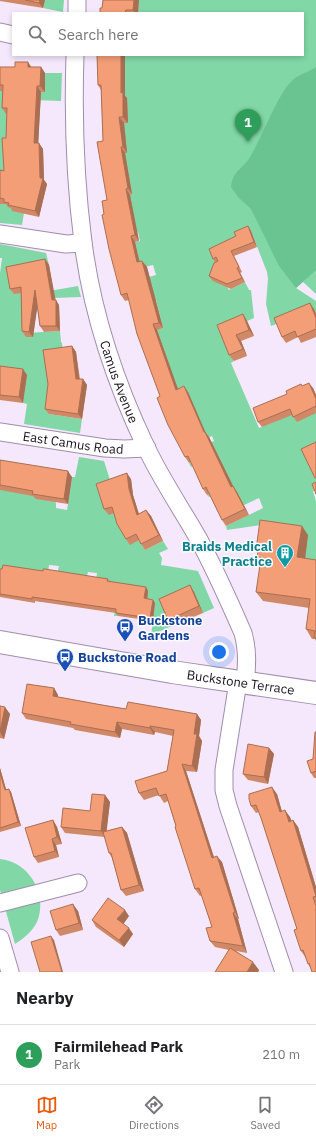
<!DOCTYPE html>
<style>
:root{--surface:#fff;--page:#f2f2f2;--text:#202124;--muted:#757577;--line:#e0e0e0;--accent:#ea580c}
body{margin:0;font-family:"IBM Plex Sans",sans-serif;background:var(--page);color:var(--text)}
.you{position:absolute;left:219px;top:652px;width:14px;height:14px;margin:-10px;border:3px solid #fff;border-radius:50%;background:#1a73e8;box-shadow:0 0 0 6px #1a73e833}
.badge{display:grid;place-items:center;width:26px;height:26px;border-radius:50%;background:var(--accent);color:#fff;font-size:13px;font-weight:700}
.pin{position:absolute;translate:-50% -33px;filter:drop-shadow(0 1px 2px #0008)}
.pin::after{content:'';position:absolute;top:21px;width:14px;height:12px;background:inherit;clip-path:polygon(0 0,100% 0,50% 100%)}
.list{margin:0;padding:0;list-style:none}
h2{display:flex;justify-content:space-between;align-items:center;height:52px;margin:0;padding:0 16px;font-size:17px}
h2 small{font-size:13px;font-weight:400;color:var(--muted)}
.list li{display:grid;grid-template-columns:26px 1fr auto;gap:12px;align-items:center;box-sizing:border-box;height:60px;padding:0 16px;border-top:1px solid var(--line)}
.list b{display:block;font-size:15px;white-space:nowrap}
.list p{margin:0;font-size:13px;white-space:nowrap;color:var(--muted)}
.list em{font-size:13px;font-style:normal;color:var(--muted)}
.icon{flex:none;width:22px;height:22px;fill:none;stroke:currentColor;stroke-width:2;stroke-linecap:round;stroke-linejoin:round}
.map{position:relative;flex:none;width:316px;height:972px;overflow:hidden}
.search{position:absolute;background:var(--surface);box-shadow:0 2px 6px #0003;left:12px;right:12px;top:12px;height:44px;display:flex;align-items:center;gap:10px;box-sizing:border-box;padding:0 14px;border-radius:0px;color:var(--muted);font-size:15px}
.sheet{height:112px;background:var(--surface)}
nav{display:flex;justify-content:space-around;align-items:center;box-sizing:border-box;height:56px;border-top:1px solid var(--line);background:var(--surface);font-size:11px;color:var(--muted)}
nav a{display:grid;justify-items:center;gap:2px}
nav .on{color:var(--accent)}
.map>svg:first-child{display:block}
.green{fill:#81d7a6}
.forest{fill:#69c492}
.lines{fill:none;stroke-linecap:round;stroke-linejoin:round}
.street-casing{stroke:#a08dab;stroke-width:19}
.primary-casing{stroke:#a08dab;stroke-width:24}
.street{stroke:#fff;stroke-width:17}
.primary{stroke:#fff;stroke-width:22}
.wall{fill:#d18866}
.shaded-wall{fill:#aa6f53}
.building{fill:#f39e77;stroke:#aa6f53}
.labels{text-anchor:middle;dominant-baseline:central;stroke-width:3;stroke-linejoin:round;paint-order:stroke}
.street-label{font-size:13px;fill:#18111c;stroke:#fbfbfb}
.culture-label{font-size:13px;font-weight:bold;fill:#0d838f;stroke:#fbfbfb;text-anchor:end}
.transit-label{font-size:13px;font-weight:bold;fill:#164399;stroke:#fbfbfb;text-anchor:start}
</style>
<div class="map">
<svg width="316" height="972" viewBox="0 0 316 972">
<rect width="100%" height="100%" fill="#f5e8fc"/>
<path class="green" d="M 45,0 L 64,0 L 63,12 L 43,8 Z
M 139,0 L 316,0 L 316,294 L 303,282 L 296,288 L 316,301 L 316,314 L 314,309 L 271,326 L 266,304 L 268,279 L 267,272 L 251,231 L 237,237 L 224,281 L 229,290 L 245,282 L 249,290 L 251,290 L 254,318 L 221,332 L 234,361 L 231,363 L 259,428 L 276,421 L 270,408 L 316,407 L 316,490 L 313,491 L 316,501 L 316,599 L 267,524 L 227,530 L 226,526 L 263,508 L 259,498 L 244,505 L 223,491 L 209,497 L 207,495 L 231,483 L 206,459 L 191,467 L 189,463 L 213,452 L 209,443 L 214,441 L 212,436 L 207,438 L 178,389 L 140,334 L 163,328 L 156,300 L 149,302 L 149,277 L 156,275 L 153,265 L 133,270 L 138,256 L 135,242 L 140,241 L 138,232 L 110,238 L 110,198 L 132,194 L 105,99 L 101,55 L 303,55 L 303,13 L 138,13 Z
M 45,73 L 62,73 L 61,101 L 7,99 L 14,114 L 16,175 L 44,174 L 44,184 L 13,209 L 24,213 L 22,225 L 0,223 L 0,91 L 44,92 Z
M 0,244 L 46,253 L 49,265 L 10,272 L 25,292 L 26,295 L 78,286 L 81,297 L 25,299 L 26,333 L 60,331 L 61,342 L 62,343 L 63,353 L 49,414 L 82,419 L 80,433 L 24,424 L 27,404 L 23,403 L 27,375 L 0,386 L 0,273 L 2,258 L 0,258 Z
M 79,457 L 104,461 L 110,480 L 96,484 L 98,491 L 101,490 L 136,506 L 138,512 L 135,513 L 140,540 L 145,550 L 163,541 L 168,549 L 159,553 L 162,558 L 161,565 L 198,571 L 214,608 L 203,613 L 163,605 L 172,626 L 151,635 L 155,604 L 123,587 L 118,616 L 114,616 L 117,598 L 96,580 L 97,573 L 88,572 L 86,579 L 84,579 L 80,607 L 75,607 L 78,591 L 57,574 L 59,566 L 49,565 L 48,573 L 46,573 L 41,602 L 36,601 L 40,574 L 0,597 L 0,491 L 2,478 L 34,470 L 56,503 L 56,508 L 67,510 L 72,477 L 75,477 Z
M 0,859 C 30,862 48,895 37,922 C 32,932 24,938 15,944 L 0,890 Z"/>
<path class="forest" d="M 316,67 L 316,270 L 296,288 L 279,266 L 251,209 L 238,197 L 231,187 C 233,170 243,169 250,157 C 262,138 279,90 294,79 C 300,74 309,72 316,67 Z"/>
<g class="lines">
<defs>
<g id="street">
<path d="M 77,13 L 77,0"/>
<path d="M 0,32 L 13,35"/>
<path id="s1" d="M 75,55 C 73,117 75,180 83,242 C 92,313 116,384 146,447 C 161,479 181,508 198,538 C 215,569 229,601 243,633 C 248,650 247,666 245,683"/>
<path d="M 0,234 L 66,244 L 83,243"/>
<path id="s2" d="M 0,432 L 105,448 L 124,449 L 147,448"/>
<path d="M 238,682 L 224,770 L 224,790 L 228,806 L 284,972"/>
<path d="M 0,903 L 78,883"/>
<path d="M 0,938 L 10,972"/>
</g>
<g id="primary">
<path id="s3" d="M 0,642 L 172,672 L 316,693"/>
</g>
</defs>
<use href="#street" class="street-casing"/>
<use href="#primary" class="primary-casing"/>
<use href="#street" class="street"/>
<use href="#primary" class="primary"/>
</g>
<path class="wall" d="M 0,0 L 45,0 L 43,8 L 0,1 Z
M 103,0 L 139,0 L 138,13 L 100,13 L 102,8 Z
M 97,55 L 125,55 L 125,96 L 127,98 L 128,123 L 124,123 L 127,153 L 125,153 L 132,194 L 130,195 L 139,241 L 135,242 L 139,262 L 142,261 L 147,267 L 163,328 L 157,330 L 178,389 L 188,392 L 205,432 L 209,437 L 233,486 L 237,492 L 249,515 L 226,526 L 222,520 L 209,494 L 207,495 L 203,489 L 191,462 L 189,463 L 185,457 L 160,396 L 129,300 L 125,301 L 121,295 L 104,214 L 107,200 L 103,141 L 101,90 L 98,85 Z
M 0,67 L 41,67 L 45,73 L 45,92 L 41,92 L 38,143 L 43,149 L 44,180 L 47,184 L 39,217 L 12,211 L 11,208 L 8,207 L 6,204 L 0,204 L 0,170 L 4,171 L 7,114 L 6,114 L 2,108 L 2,91 L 0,91 Z
M 248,226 L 251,231 L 257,247 L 234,256 L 242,272 L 240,273 L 245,282 L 231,289 L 213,281 L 209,276 L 215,262 L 213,259 L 236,236 Z
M 45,259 L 49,265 L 55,300 L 59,305 L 60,331 L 44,332 L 40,326 L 37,306 L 33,337 L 26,337 L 22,331 L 21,293 L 14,294 L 10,289 Z
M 314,309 L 316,314 L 316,337 L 301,343 L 298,337 L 286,343 L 282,337 Z
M 243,314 L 247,321 L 254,336 L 241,341 L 247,356 L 234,361 L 229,355 Z
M 72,346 L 76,352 L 80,379 L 83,379 L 87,385 L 82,419 L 49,414 L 45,409 Z
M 0,366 L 27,375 L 23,403 L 0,400 Z
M 303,386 L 313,388 L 316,395 L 316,413 L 297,422 L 292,415 L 262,427 L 258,422 L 287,394 Z
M 0,460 L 72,477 L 68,504 L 36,499 L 33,496 L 0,490 Z
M 131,479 L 133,495 L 139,514 L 146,510 L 151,516 L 163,541 L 145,550 L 139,540 L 130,545 L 126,539 L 114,513 L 109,515 L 104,509 Z
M 308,535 L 305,559 L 316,560 L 316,641 L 315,639 L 312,639 L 306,629 L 309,608 L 263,601 L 256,592 L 261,563 L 257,558 L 258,553 L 256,550 Z
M 0,569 L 43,571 L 108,579 L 109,581 L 148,591 L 147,599 L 155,603 L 153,621 L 118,616 L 116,613 L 35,601 L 35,603 L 0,597 Z
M 190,585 L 194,592 L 203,613 L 172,626 L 168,620 Z
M 54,688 L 58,695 L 58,697 L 126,709 L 197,714 L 201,720 L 199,736 L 202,741 L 197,772 L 186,771 L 214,857 L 222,862 L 239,919 L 238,919 L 247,953 L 236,951 L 259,970 L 258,972 L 215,972 L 229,950 L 215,947 L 210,941 L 212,927 L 202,895 L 200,896 L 195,889 L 168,801 L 164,803 L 159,795 L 144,800 L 139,793 L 167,771 L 173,736 L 155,732 L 154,735 L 122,729 L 120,738 L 75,730 L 73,728 L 26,719 L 22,713 Z
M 0,706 L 10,714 L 4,739 L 0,738 Z
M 316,732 L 316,778 L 314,778 L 311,773 Z
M 269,748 L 274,754 L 268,784 L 248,780 L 243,774 Z
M 0,768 L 6,789 L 11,792 L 21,826 L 0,832 Z
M 277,794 L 282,812 L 290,817 L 291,821 L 293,820 L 298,827 L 316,887 L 316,972 L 311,969 L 308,964 L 306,958 L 301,951 L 297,929 L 261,818 L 259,812 L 256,813 L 251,806 Z
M 105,795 L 110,802 L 106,831 L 122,827 L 127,833 L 144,891 L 126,896 L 121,890 L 112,858 L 109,853 L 105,837 L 65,833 L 61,827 L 90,811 Z
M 53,820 L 57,827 L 62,844 L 56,845 L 59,857 L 38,863 L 34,857 Z
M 78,911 L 83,930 L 60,936 L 56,930 Z
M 129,916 L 123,924 L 133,934 L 124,947 L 96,927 L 92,920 Z"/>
<path class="shaded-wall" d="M 40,0 L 45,0 L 43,8 L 39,3 Z
M 134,0 L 139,0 L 138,13 L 135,13 L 133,10 Z
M 121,55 L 125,55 L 125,96 L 127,98 L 128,123 L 123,117 L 121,93 Z
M 28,62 L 32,68 L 28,67 Z
M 41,67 L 45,73 L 45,92 L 40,86 Z
M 37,86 L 41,92 L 38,149 L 34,143 Z
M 119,117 L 124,123 L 127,153 L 123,147 Z
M 39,143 L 43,149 L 44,180 L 47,184 L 39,217 L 35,211 L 40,178 Z
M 121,147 L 125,153 L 132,194 L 128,188 Z
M 126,189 L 130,195 L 139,241 L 135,235 Z
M 248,226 L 251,231 L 257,247 L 254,242 Z
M 131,236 L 135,242 L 141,268 L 137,262 Z
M 45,259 L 49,265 L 56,302 L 56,300 L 59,305 L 60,331 L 56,326 Z
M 142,261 L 147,267 L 163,328 L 159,323 Z
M 237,268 L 240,273 L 245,282 L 242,278 Z
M 35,290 L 39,296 L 33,337 L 29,332 Z
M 310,303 L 314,309 L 316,314 L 316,318 Z
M 243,314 L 247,321 L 254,336 L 249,330 Z
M 153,324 L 157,330 L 180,395 L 176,390 Z
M 236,335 L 241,341 L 247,356 L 243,349 Z
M 72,346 L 76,352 L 80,385 L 76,379 Z
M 23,369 L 27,375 L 23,403 L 19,397 Z
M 83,379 L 87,385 L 82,419 L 78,414 Z
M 309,383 L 313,388 L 316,395 L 316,399 Z
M 184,386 L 188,392 L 208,438 L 204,432 Z
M 205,432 L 209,437 L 236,492 L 231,487 Z
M 68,471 L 72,477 L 68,504 L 64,499 Z
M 127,473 L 131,479 L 133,495 L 141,521 L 137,515 L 129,489 Z
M 233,486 L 237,492 L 249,515 L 245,509 Z
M 146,510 L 151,516 L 163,541 L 159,535 Z
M 302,526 L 308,535 L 304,567 L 297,557 Z
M 190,585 L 194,592 L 203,613 L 199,606 Z
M 146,587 L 148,591 L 147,602 L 144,598 Z
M 153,600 L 155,603 L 153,621 L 150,618 Z
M 54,688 L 58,695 L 57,702 L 53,696 Z
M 5,707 L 10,714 L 4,739 L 0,732 Z
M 197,714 L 201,720 L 199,736 L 202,741 L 197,772 L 192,766 L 194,734 Z
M 117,722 L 122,729 L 120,738 L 115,732 Z
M 150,726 L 155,732 L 154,735 L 150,728 Z
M 269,748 L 274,754 L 268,784 L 264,777 Z
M 182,764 L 186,771 L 216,864 L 212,858 Z
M 0,768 L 7,793 L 5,790 L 0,773 Z
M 272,787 L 277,794 L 284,819 L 280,812 Z
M 9,789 L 11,792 L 21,826 L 18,822 Z
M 105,795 L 110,802 L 106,837 L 101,831 Z
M 285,810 L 290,817 L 294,828 L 289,822 Z
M 53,820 L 57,827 L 62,844 L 57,837 Z
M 293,820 L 298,827 L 316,887 L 316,896 Z
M 122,827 L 127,833 L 144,891 L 139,885 Z
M 52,839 L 56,845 L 59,857 L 55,851 Z
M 217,856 L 222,862 L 239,919 L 235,912 Z
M 73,904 L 78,911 L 83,930 L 79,923 Z
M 125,910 L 129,916 L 122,926 L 117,919 Z
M 233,913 L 238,919 L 247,953 L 243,946 Z
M 129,928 L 133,934 L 124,947 L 119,940 Z
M 51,936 L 54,940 L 63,972 L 62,972 Z
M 253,962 L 259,970 L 258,972 L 247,972 Z"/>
<path class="building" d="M 25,0 L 40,0 L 39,3 Z
M 103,0 L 134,0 L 133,10 L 126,10 L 125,13 L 100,13 L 100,8 L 102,8 Z
M 97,55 L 121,55 L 121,93 L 123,92 L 123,117 L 119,117 L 123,147 L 121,147 L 128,188 L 126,189 L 135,235 L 131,236 L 137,262 L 142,261 L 159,323 L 153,324 L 176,390 L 184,386 L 204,432 L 205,432 L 231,487 L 233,486 L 245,509 L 222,520 L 206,487 L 203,489 L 188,456 L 185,457 L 168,425 L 157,398 L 160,396 L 137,334 L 127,293 L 121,295 L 109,249 L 102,215 L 104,214 L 102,201 L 107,200 L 97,142 L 103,141 L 101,85 L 98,85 Z
M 15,62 L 28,62 L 28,67 L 41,67 L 40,86 L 37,86 L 34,143 L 39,143 L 40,178 L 43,178 L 35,211 L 8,205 L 9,203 L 4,202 L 4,199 L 0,198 L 0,170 L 4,171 L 2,138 L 6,138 L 7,108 L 2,108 L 3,85 L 0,85 L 0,67 L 15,67 Z
M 248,226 L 254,242 L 231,251 L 239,267 L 237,268 L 242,278 L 227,284 L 209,276 L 214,263 L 218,261 L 216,257 L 213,259 L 209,249 L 236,236 L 234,232 Z
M 45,259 L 52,300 L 56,300 L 56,326 L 40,326 L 35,290 L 29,332 L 22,331 L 21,287 L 10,289 L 6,267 Z
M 310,303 L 316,318 L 316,329 L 297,337 L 295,331 L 282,337 L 274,318 Z
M 243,314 L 249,330 L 236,335 L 243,349 L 229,355 L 217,325 Z
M 72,346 L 76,379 L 83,379 L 78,414 L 45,409 L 48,384 L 43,350 Z
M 0,366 L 23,369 L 19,397 L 0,395 Z
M 309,383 L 316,399 L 316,406 L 293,417 L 290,409 L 258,422 L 253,408 L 287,394 L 286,391 L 301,384 L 302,386 Z
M 316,442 L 316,478 L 315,478 L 301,449 Z
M 0,460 L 68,471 L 64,499 L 32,494 L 33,491 L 0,485 Z
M 127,473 L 129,489 L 137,515 L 146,510 L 159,535 L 141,544 L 136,534 L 126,539 L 117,524 L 112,507 L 104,509 L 96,484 Z
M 316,482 L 316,494 L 312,484 Z
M 260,520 L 302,526 L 297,557 L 316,560 L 316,638 L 314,638 L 315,631 L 306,629 L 310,599 L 256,592 L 261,558 L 257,558 L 258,551 L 256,550 Z
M 3,565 L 43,571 L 43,569 L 45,569 L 108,579 L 107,581 L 146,587 L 144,598 L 153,600 L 150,618 L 116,613 L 116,609 L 32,597 L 32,599 L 0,594 L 0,569 L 2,569 Z
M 190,585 L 199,606 L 168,620 L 159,599 Z
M 27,684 L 54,688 L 53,696 L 102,705 L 126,709 L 128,702 L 197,714 L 194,734 L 197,734 L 192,766 L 182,764 L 212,858 L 217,856 L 235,912 L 233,913 L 243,946 L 210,941 L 206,928 L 212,927 L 199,888 L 195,889 L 175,827 L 176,826 L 166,794 L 159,796 L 156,788 L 139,793 L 135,781 L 167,771 L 174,730 L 150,726 L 150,728 L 117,722 L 115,732 L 70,724 L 71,722 L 22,713 Z
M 0,706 L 5,707 L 0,732 Z
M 315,732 L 316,732 L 316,771 L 311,773 L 307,761 L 313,759 Z
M 248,744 L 269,748 L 264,777 L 243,774 Z
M 0,773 L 5,790 L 9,789 L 18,822 L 0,828 Z
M 272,787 L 280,812 L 285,810 L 289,822 L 293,820 L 316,896 L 313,897 L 316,906 L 316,972 L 312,972 L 309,963 L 308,964 L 303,950 L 301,951 L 294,930 L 297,929 L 261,818 L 256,805 L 251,806 L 249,799 L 249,794 Z
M 92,794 L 105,795 L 101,831 L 61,827 L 63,808 L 90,811 Z
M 53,820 L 57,837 L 52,839 L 55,851 L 34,857 L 25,828 Z
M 122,827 L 139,885 L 121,890 L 111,853 L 109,853 L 103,832 Z
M 108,898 L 125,910 L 117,919 L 129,928 L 119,940 L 92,920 Z
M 73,904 L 79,923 L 56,930 L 50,911 Z
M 51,936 L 62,972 L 40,972 L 31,942 Z
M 230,948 L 253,962 L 247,972 L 215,972 Z"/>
<defs>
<symbol id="building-pin" viewBox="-11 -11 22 30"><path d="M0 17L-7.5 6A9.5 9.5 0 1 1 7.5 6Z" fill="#0f9aa8" stroke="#fbfbfb"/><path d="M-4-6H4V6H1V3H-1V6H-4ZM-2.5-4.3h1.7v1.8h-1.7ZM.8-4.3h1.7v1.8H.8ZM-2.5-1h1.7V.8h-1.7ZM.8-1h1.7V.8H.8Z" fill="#fff"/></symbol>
<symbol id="bus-pin" viewBox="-11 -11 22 30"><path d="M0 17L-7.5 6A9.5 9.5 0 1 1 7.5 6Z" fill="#1a4fb4" stroke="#fbfbfb"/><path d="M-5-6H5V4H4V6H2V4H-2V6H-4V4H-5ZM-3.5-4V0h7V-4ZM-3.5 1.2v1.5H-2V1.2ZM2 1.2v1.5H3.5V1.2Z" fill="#fff"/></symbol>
</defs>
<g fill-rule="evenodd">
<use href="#building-pin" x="275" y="543" width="20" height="27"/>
<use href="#bus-pin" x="115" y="617" width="20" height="27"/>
<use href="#bus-pin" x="55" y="647" width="20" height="27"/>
</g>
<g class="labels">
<g class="street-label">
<text stroke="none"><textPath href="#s1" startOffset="332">Camus Avenue</textPath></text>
<text stroke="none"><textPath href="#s2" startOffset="74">East Camus Road</textPath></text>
<text stroke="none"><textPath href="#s3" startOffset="244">Buckstone Terrace</textPath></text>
</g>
<g class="culture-label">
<text x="272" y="546">Braids Medical<tspan x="272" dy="15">Practice</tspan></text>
</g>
<g class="transit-label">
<text x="138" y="620">Buckstone<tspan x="138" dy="15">Gardens</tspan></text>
<text x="78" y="657">Buckstone Road</text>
</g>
</g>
</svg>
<div class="you"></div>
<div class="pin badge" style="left:248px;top:142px;background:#2e9e5b">1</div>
<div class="search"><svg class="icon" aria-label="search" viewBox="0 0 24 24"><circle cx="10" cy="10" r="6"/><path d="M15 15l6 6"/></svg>Search here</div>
</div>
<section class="sheet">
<h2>Nearby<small></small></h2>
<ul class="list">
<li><span class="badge" style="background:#2e9e5b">1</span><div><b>Fairmilehead Park</b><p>Park</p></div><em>210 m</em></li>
</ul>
</section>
<nav>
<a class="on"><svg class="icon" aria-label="map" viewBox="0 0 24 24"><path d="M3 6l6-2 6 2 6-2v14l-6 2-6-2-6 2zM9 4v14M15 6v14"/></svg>Map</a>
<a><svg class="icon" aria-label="directions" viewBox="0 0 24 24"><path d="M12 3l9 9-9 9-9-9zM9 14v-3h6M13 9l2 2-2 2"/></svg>Directions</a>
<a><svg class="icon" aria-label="saved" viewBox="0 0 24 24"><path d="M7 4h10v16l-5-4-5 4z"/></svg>Saved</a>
</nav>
